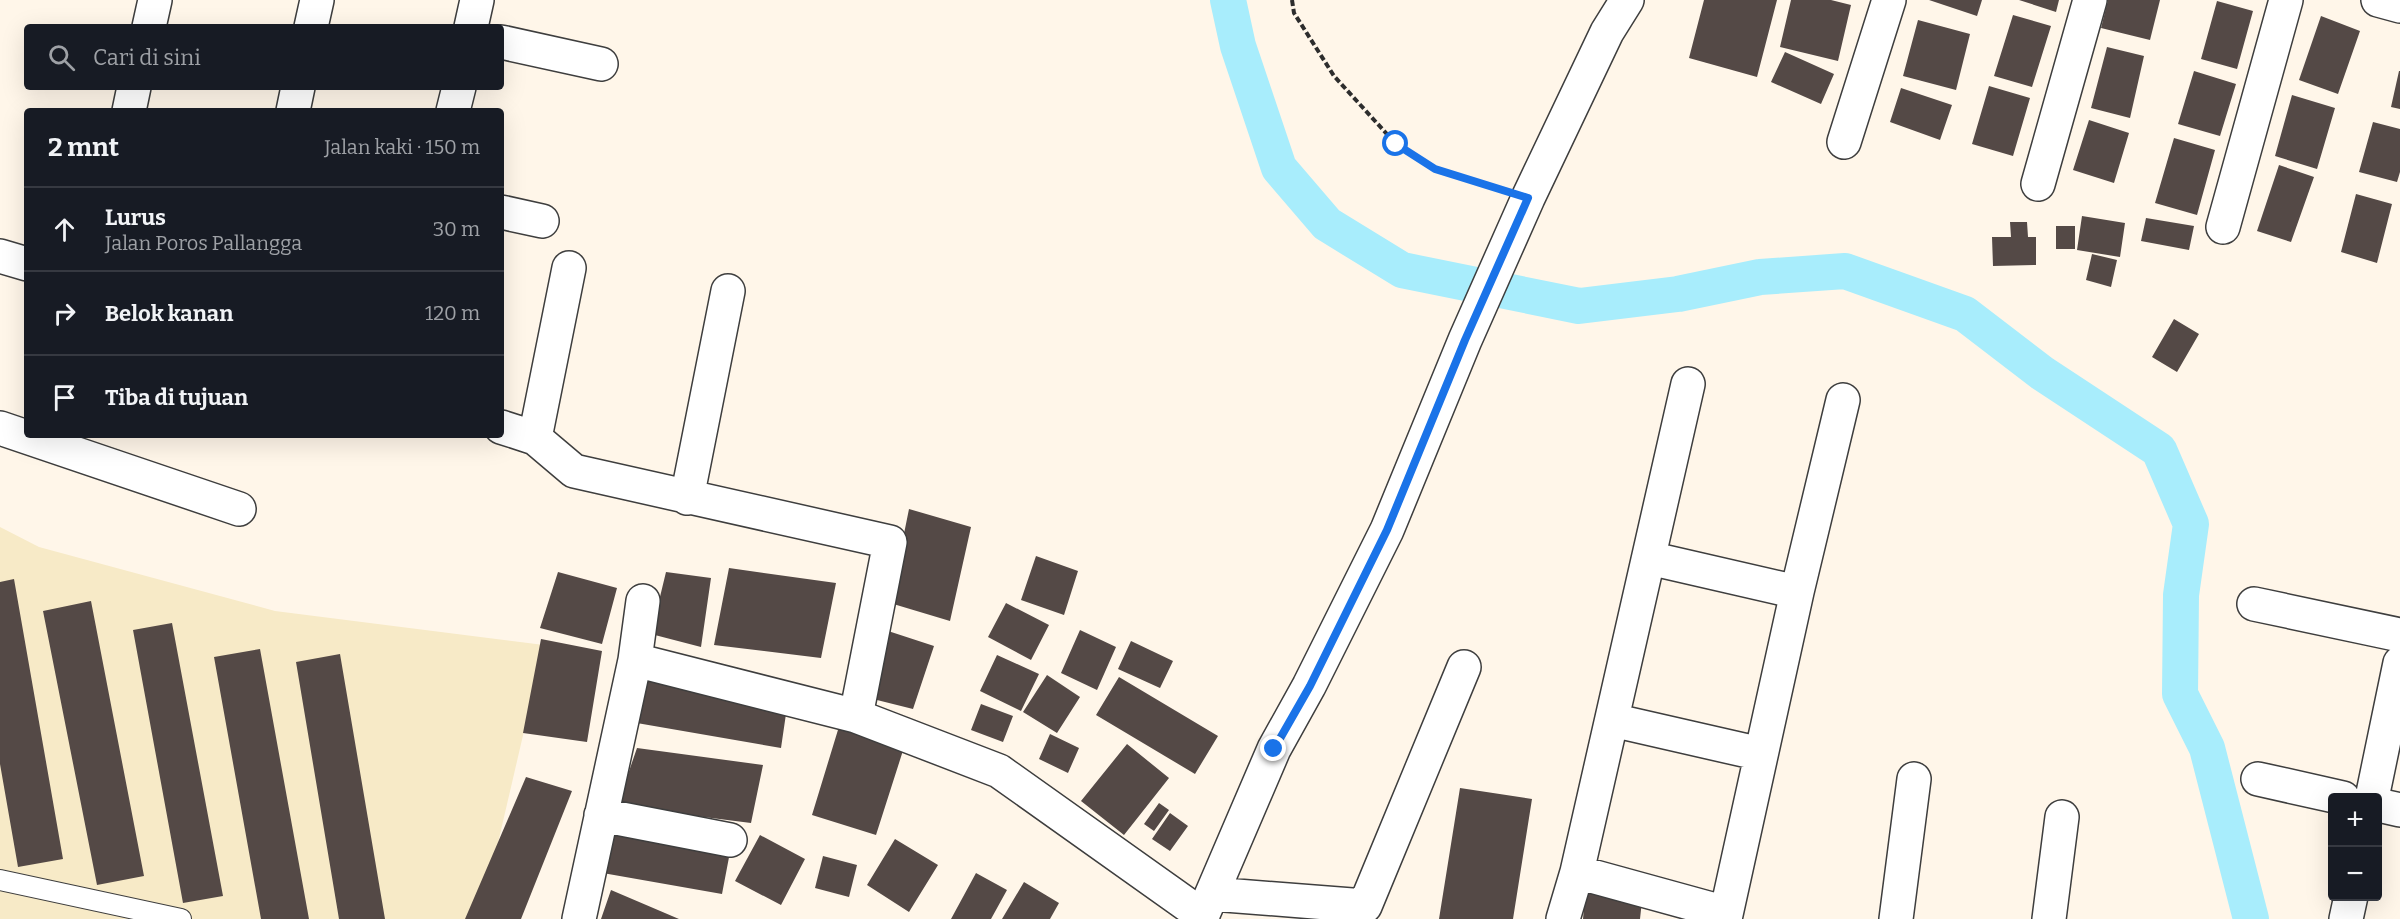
<!DOCTYPE html>
<html lang="id">
<meta charset="utf-8">
<style>
:root{--surface:#171b24;--page:#20242c;--text:#f1f3f6;--muted:#9ea1a6;--line:#363941}
body{margin:0;font-family:Bitter,serif;background:var(--page);color:var(--text)}
.controls{position:absolute;right:18px;bottom:18px;display:grid;overflow:hidden;border-radius:6px;box-shadow:0 6px 24px #0002}
.controls button{width:54px;height:54px;display:grid;place-items:center;padding:0;border:0;border-bottom:2px solid var(--line);background:var(--surface);color:var(--text);font:30px sans-serif}
.stop{position:absolute;width:18px;height:18px;margin:-14px;border:4px solid #1a73e8;border-radius:50%;background:#fff}
.stop.end{background:#1a73e8;border-color:#fff;box-shadow:0 2px 6px #0008}
.list{margin:0;padding:0;list-style:none}
h2{display:flex;justify-content:space-between;align-items:center;height:78px;margin:0;padding:0 24px;font-size:26px}
h2 small{font-size:20px;font-weight:400;color:var(--muted)}
.list li{display:grid;grid-template-columns:39px 1fr auto;gap:18px;align-items:center;box-sizing:border-box;height:84px;padding:0 24px;border-top:2px solid var(--line)}
.list b{display:block;font-size:22px;white-space:nowrap}
.list p{margin:0;font-size:20px;white-space:nowrap;color:var(--muted)}
.list em{font-size:20px;font-style:normal;color:var(--muted)}
.icon{flex:none;width:33px;height:33px;fill:none;stroke:currentColor;stroke-width:2;stroke-linecap:round;stroke-linejoin:round}
.map{position:relative;flex:none;width:2400px;height:919px;overflow:hidden}
.search{position:absolute;background:var(--surface);box-shadow:0 6px 24px #0002;left:24px;top:24px;width:480px;height:66px;display:flex;align-items:center;gap:15px;box-sizing:border-box;padding:0 21px;border-radius:6px;color:var(--muted);font-size:22px}
.panel{position:absolute;background:var(--surface);box-shadow:0 6px 24px #0002;left:24px;top:108px;width:480px;height:330px;border-radius:6px}
.map>svg:first-child{display:block}
.farmland{fill:#f7eac7}
.lines{fill:none;stroke-linecap:round;stroke-linejoin:round}
.canal{stroke:#a8edfc;stroke-width:36}
.building{fill:#544946}
.service-casing{stroke:#3e3e3e;stroke-width:22}
.minor-casing{stroke:#3e3e3e;stroke-width:36}
.path{stroke:#2d2d2d;stroke-width:4;stroke-dasharray:6 3;stroke-linecap:butt}
.service{stroke:#fff;stroke-width:20}
.minor{stroke:#fff;stroke-width:33}
.route{stroke:#1a73e8;stroke-width:8}
</style>
<div class="map">
<svg width="2400" height="919" viewBox="0 0 2400 919">
<rect width="100%" height="100%" fill="#fff6e9"/>
<path class="farmland" d="M 0,527 L 39,547 L 275,611 L 544,645 L 488,886 L 468,919 L 0,919 Z"/>
<g class="lines">
<path class="canal" d="M 1228,0 L 1238,46 L 1279,168 L 1327,224 L 1402,270 L 1579,306 L 1678,294 L 1760,277 L 1845,271 L 1965,314 L 2042,373 L 2159,450 L 2191,524 L 2181,595 L 2180,694 L 2207,748 L 2251,919"/>
</g>
<path class="building" d="M 1704,0 L 1777,0 L 1757,77 L 1689,58 Z
M 1791,0 L 1831,0 L 1851,5 L 1838,61 L 1780,47 Z
M 1929,0 L 1982,0 L 1977,16 Z
M 2019,0 L 2059,0 L 2056,12 Z
M 2108,0 L 2160,0 L 2150,40 L 2101,28 Z
M 2217,1 L 2253,11 L 2237,69 L 2201,59 Z
M 2013,15 L 2051,26 L 2032,87 L 1994,76 Z
M 2321,16 L 2360,31 L 2338,94 L 2299,80 Z
M 1918,20 L 1970,34 L 1956,90 L 1903,76 Z
M 2107,47 L 2144,56 L 2130,118 L 2091,108 Z
M 1785,52 L 1834,74 L 1821,104 L 1771,82 Z
M 2194,71 L 2236,84 L 2220,136 L 2178,124 Z
M 2399,71 L 2400,71 L 2400,109 L 2391,107 Z
M 1989,86 L 2030,98 L 2013,156 L 1972,144 Z
M 1901,88 L 1952,105 L 1940,140 L 1890,122 Z
M 2292,95 L 2335,108 L 2317,169 L 2275,156 Z
M 2089,120 L 2129,133 L 2114,183 L 2073,170 Z
M 2373,122 L 2400,129 L 2400,172 L 2397,182 L 2359,172 Z
M 2174,138 L 2215,150 L 2197,215 L 2155,203 Z
M 2279,165 L 2314,177 L 2291,242 L 2257,231 Z
M 2356,194 L 2392,204 L 2377,263 L 2341,252 Z
M 2082,216 L 2125,223 L 2120,257 L 2077,250 Z
M 2146,218 L 2194,226 L 2189,250 L 2141,241 Z
M 2010,222 L 2027,222 L 2028,237 L 2036,237 L 2036,265 L 1993,266 L 1992,237 L 2011,237 Z
M 2056,226 L 2075,226 L 2075,249 L 2056,249 Z
M 2092,254 L 2117,260 L 2111,287 L 2086,280 Z
M 2174,319 L 2199,334 L 2177,372 L 2152,357 Z
M 909,509 L 971,527 L 950,621 L 890,603 Z
M 1036,556 L 1078,571 L 1064,615 L 1021,600 Z
M 729,568 L 836,583 L 821,658 L 714,645 Z
M 558,572 L 617,588 L 602,644 L 540,628 Z
M 666,572 L 711,578 L 701,647 L 651,634 Z
M 14,579 L 63,859 L 18,867 L 0,764 L 0,582 Z
M 91,601 L 144,876 L 97,885 L 43,611 Z
M 1006,603 L 1049,625 L 1031,660 L 988,637 Z
M 172,623 L 223,896 L 183,903 L 133,630 Z
M 882,629 L 934,646 L 913,709 L 861,696 Z
M 1080,630 L 1116,647 L 1097,690 L 1061,673 Z
M 541,639 L 602,651 L 587,742 L 523,733 Z
M 1131,641 L 1173,661 L 1160,688 L 1118,669 Z
M 260,649 L 309,919 L 261,919 L 214,657 Z
M 340,654 L 385,919 L 339,919 L 296,662 Z
M 997,655 L 1039,674 L 1021,711 L 980,691 Z
M 635,675 L 787,707 L 781,748 L 631,722 Z
M 1047,675 L 1080,697 L 1057,733 L 1023,712 Z
M 1119,677 L 1218,736 L 1195,774 L 1096,715 Z
M 981,704 L 1013,716 L 1003,742 L 971,730 Z
M 841,720 L 907,738 L 876,835 L 812,815 Z
M 1050,734 L 1079,748 L 1068,773 L 1039,759 Z
M 1127,744 L 1169,778 L 1124,835 L 1081,801 Z
M 637,748 L 763,765 L 751,823 L 617,806 Z
M 526,777 L 572,791 L 521,919 L 465,919 Z
M 1460,788 L 1532,799 L 1513,919 L 1439,919 Z
M 1159,803 L 1169,810 L 1154,831 L 1144,824 Z
M 1170,813 L 1188,826 L 1170,851 L 1152,839 Z
M 609,833 L 730,852 L 722,894 L 597,872 Z
M 760,835 L 805,859 L 781,905 L 735,881 Z
M 895,839 L 938,865 L 909,912 L 867,885 Z
M 823,856 L 857,865 L 849,897 L 815,888 Z
M 976,873 L 1007,890 L 991,919 L 951,919 Z
M 1587,876 L 1644,882 L 1640,919 L 1583,919 Z
M 1024,882 L 1059,903 L 1050,919 L 1002,919 Z
M 611,890 L 679,919 L 601,919 Z"/>
<g class="lines">
<defs>
<path id="service" d="M 0,880 L 181,919"/>
<path id="minor" d="M 2378,0 L 2400,6
M 149,27 L 155,0
M 311,27 L 317,0
M 471,27 L 477,0
M 501,42 L 601,64
M 129,111 L 134,87
M 293,111 L 298,87
M 453,111 L 459,87
M 1844,142 L 1889,0
M 2038,184 L 2090,0
M 501,212 L 542,221
M 2223,227 L 2286,0
M 0,256 L 27,264
M 501,427 L 535,438 L 574,471 L 890,542 L 856,716
M 0,428 L 239,509
M 535,438 L 569,268
M 687,498 L 728,291
M 1649,558 L 1797,592
M 2254,604 L 2400,635
M 635,660 L 856,716 L 999,771 L 1203,916
M 1612,720 L 1761,754
M 2258,779 L 2343,798
M 2372,798 L 2400,663
M 2378,805 L 2400,810
M 601,815 L 730,840
M 1577,872 L 1726,913
M 1212,894 L 1365,906 L 1464,667
M 579,919 L 635,660 L 643,601
M 1201,919 L 1274,749 L 1309,686 L 1387,530 L 1465,340 L 1528,198 L 1607,32 L 1627,0
M 1563,919 L 1577,872 L 1688,384
M 1725,919 L 1797,592 L 1843,400
M 1896,919 L 1914,779
M 2049,919 L 2062,817
M 2346,919 L 2351,896"/>
</defs>
<use href="#service" class="service-casing"/>
<use href="#minor" class="minor-casing"/>
<path class="path" d="M 1292,0 L 1294,13 L 1334,76 L 1396,144 L 1435,169 L 1496,188"/>
<use href="#service" class="service"/>
<use href="#minor" class="minor"/>
</g>
<g class="lines">
<path class="route" d="M 1274,749 L 1310,686 L 1387,530 L 1465,340 L 1528,198 L 1435,169 L 1396,144"/>
</g>
</svg>
<div class="controls">
<button>+</button>
<button>−</button>
</div>
<div class="stop" style="left:1396px;top:144px"></div>
<div class="stop end" style="left:1274px;top:749px"></div>
<div class="search"><svg class="icon" aria-label="search" viewBox="0 0 24 24"><circle cx="10" cy="10" r="6"/><path d="M15 15l6 6"/></svg>Cari di sini</div>
<section class="panel">
<h2>2 mnt<small>Jalan kaki · 150 m</small></h2>
<ul class="list">
<li><svg class="icon" aria-label="ahead" viewBox="0 0 24 24"><path d="M12 20V5M6 11l6-6 6 6"/></svg><div><b>Lurus</b><p>Jalan Poros Pallangga</p></div><em>30 m</em></li>
<li><svg class="icon" aria-label="right" viewBox="0 0 24 24"><path d="M7 20v-9h11M14 6l5 5-5 5"/></svg><div><b>Belok kanan</b></div><em>120 m</em></li>
<li><svg class="icon" aria-label="arrive" viewBox="0 0 24 24"><path d="M6 21V4h12l-3 4 3 4H6"/></svg><div><b>Tiba di tujuan</b></div></li>
</ul>
</section>
</div>
